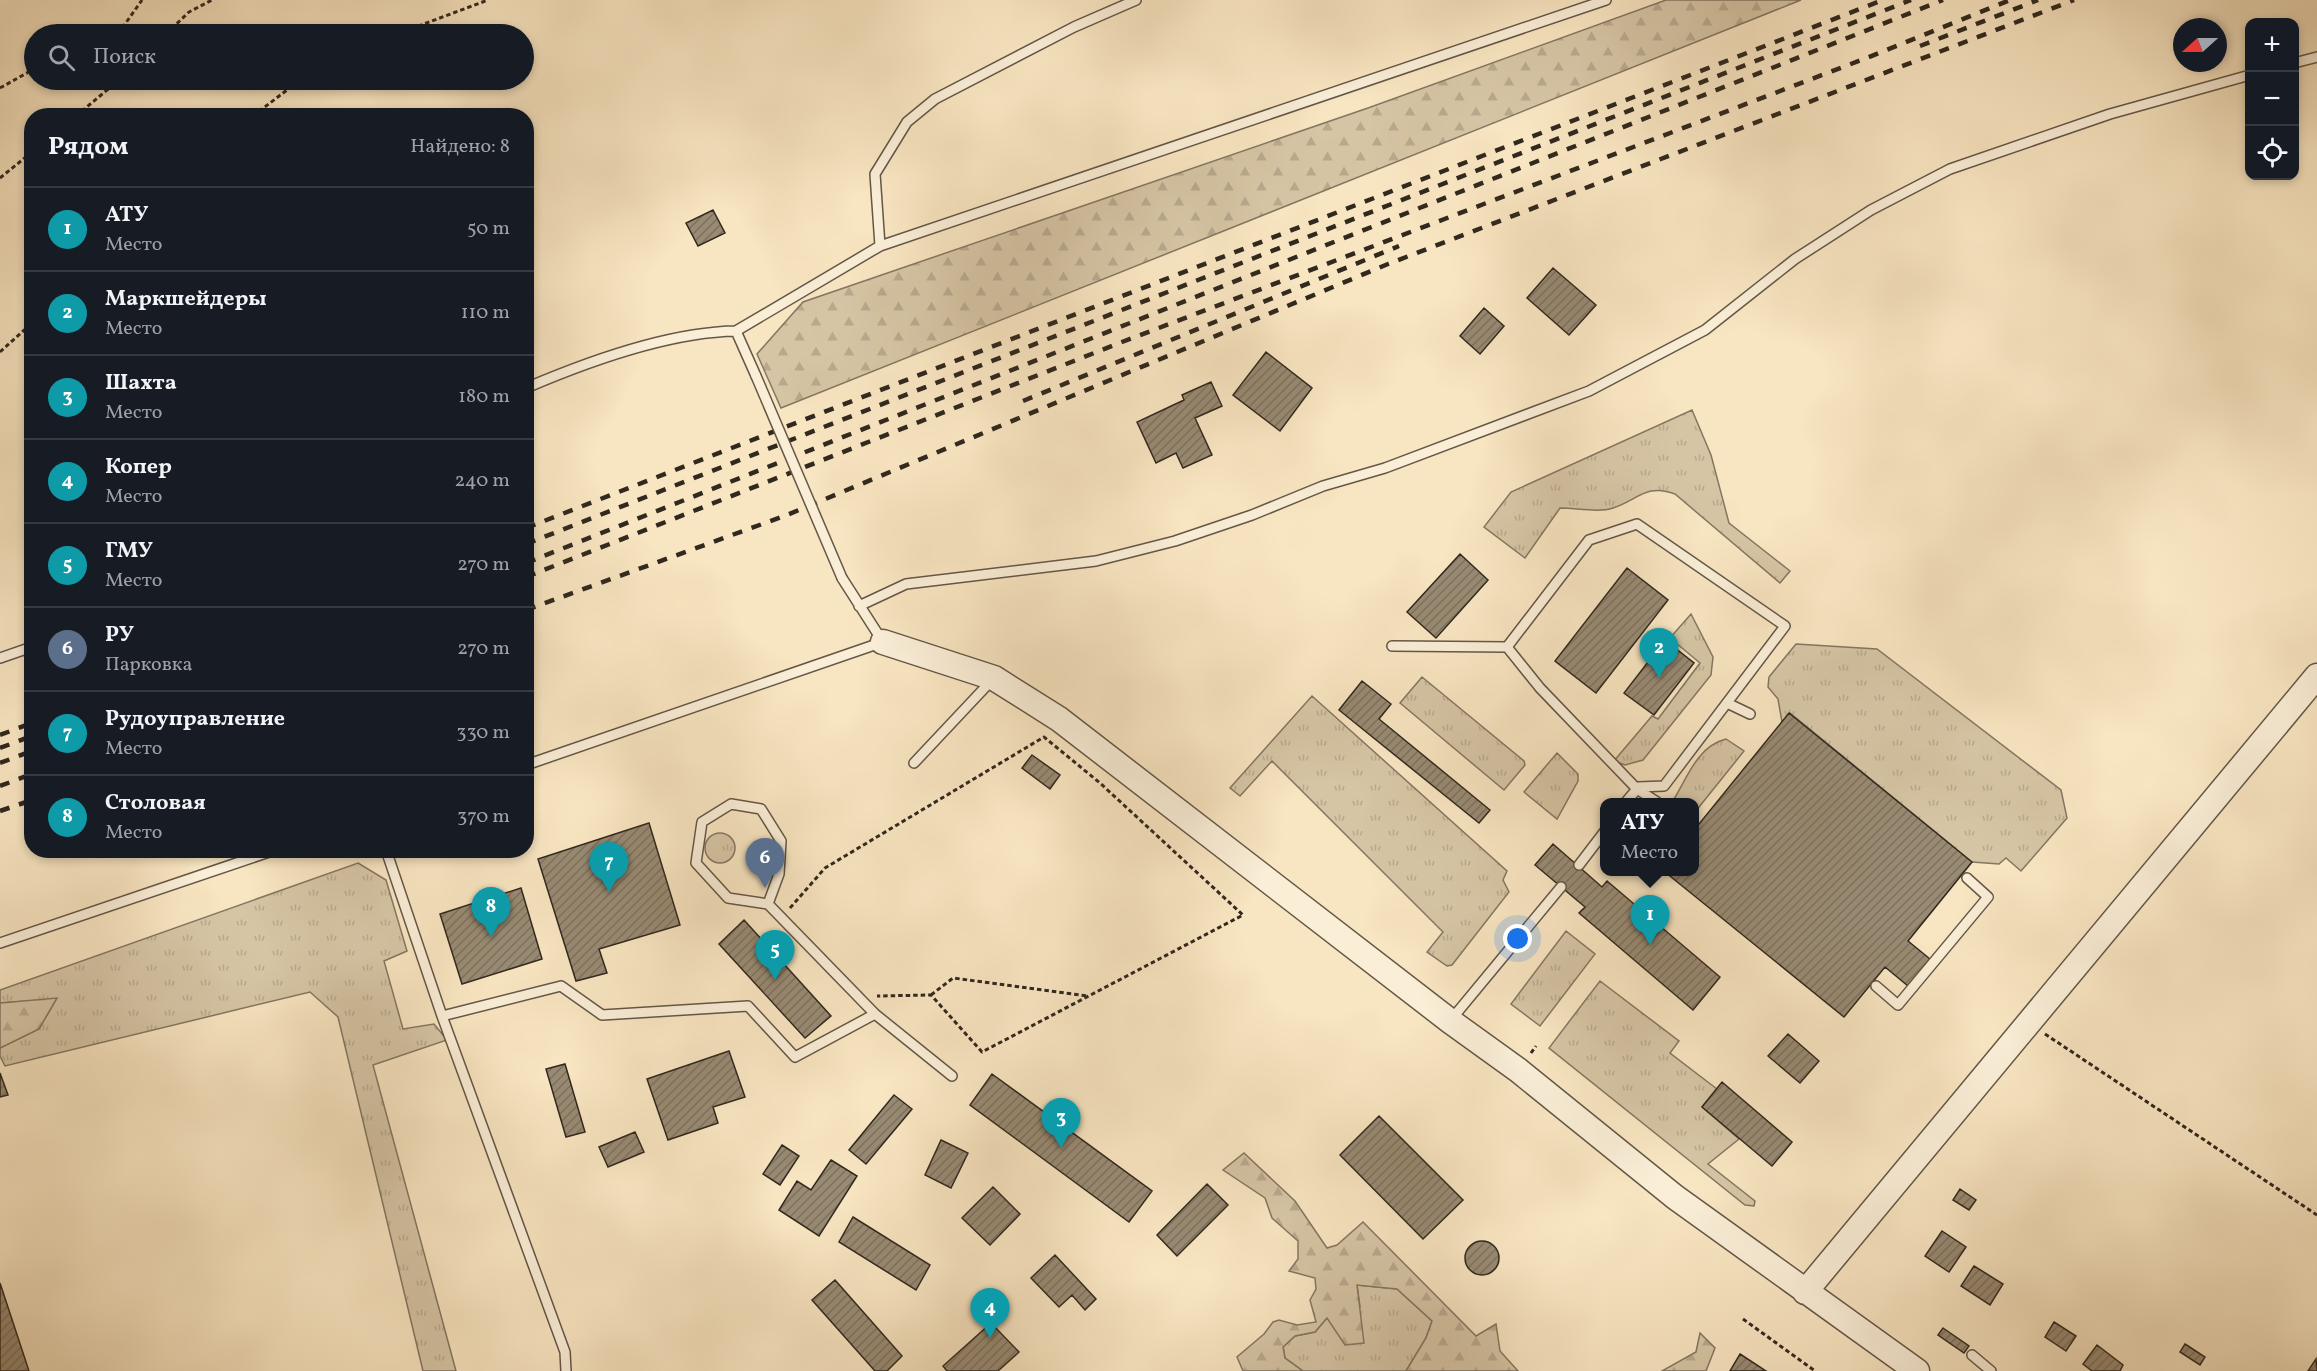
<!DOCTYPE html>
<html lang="ru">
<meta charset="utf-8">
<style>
:root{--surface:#171b24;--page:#242831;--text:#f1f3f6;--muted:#9ea1a6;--line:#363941;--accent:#b45309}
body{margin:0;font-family:Vollkorn,serif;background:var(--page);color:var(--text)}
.controls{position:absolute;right:18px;top:18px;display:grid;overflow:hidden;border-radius:12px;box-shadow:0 3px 9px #0003}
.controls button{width:54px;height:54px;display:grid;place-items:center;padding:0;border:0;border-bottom:2px solid var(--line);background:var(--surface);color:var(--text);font:30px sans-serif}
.compass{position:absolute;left:2173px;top:18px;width:54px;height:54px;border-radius:50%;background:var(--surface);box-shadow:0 3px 9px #0003;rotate:249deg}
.you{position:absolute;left:1518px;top:939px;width:21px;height:21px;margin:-15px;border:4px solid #fff;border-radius:50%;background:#1a73e8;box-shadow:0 0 0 9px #1a73e833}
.badge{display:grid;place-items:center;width:39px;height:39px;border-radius:50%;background:var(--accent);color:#fff;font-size:20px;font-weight:700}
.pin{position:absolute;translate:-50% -50px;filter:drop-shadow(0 2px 3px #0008)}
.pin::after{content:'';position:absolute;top:32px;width:21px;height:18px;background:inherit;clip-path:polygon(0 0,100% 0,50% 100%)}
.popup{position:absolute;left:1600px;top:798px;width:99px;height:78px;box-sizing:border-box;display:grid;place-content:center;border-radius:12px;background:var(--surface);filter:drop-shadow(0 2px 4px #0005);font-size:20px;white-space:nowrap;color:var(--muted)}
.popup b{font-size:22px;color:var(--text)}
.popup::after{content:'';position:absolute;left:50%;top:100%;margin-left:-12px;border:12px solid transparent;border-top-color:var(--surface)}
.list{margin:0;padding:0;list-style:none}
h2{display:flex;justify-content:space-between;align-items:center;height:78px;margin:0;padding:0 24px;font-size:26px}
h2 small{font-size:20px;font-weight:400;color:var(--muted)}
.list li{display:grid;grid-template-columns:39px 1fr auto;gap:18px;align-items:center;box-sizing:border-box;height:84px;padding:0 24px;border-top:2px solid var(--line)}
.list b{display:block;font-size:22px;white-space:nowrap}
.list p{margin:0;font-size:20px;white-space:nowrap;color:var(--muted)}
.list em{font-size:20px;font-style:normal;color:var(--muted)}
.icon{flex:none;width:33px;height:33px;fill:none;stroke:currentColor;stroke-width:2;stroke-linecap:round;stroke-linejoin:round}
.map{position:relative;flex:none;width:2317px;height:1371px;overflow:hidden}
.search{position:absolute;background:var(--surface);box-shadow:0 3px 9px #0003;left:24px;top:24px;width:510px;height:66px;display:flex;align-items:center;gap:15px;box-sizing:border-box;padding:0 21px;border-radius:33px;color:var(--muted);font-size:22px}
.panel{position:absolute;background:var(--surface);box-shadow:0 3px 9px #0003;left:24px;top:108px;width:510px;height:750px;border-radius:24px}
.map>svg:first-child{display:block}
.grass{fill:url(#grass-tufts);stroke:#847662;stroke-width:1.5}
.forest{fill:url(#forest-firs);stroke:#847662;stroke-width:1.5}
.building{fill:url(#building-hatch);stroke:#31281e;stroke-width:1.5}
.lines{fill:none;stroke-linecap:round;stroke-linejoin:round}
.service-casing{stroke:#635747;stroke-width:12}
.tertiary-casing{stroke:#635747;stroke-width:27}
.path{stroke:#31281e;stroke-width:3;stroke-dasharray:4.5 3;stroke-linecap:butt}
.service{stroke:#faeed7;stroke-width:9}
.tertiary{stroke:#faeed7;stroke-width:24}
.rail{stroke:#31281e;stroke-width:4.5;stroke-dasharray:10 10;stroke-linecap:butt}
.service-bridge-casing{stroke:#635747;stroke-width:12;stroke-linecap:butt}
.service-bridge{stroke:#faeed7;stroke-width:9}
</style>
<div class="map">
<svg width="2317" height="1371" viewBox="0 0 2317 1371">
<defs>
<pattern id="grass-tufts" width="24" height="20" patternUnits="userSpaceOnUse" patternTransform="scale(1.5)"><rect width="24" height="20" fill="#d6c5a5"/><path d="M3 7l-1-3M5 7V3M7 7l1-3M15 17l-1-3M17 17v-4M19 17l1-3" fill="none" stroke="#b8a98e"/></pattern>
<pattern id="forest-firs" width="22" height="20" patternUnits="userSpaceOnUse" patternTransform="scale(1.5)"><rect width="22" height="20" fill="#d6c5a5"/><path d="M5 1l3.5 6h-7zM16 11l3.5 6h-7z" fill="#b8a98e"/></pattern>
<pattern id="building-hatch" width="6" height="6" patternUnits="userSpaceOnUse" patternTransform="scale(1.5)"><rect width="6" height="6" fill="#988a73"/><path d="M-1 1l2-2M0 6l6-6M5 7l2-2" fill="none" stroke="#7d715e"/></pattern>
</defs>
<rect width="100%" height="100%" fill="#f8e5c1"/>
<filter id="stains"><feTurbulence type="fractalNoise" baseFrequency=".00333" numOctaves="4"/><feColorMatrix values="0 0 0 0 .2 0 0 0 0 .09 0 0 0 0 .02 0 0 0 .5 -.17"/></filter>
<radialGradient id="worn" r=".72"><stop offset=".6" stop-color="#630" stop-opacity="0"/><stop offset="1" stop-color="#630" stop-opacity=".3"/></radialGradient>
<path class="grass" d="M 1692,410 L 1711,455 L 1729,523 L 1790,571 L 1780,583 L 1675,494 C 1646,483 1638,500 1613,508 C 1599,513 1576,508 1560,508 L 1525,558 L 1484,527 L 1511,492 Z
M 1691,614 L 1713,657 L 1711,675 L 1643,760 L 1625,765 L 1614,761 L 1652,716 L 1658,719 L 1700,663 L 1670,638 Z
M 1796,644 L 1877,649 L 2061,790 L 2067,818 L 2021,871 L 2006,858 L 1999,864 L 1972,862 L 1790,713 L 1782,722 L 1778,699 L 1768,687 L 1769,677 Z
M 1422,677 L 1524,761 L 1525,765 L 1504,790 L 1400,703 Z
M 1312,696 L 1507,871 L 1503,880 L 1509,892 L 1452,965 L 1447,966 L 1427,952 L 1443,932 L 1272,761 L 1240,796 L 1230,788 Z
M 1726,739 L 1744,751 L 1695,812 L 1695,802 L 1675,802 L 1674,799 C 1688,776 1698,746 1726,739 Z
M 1557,753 L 1578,774 L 1578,781 L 1557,819 L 1524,792 Z
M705 848a15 15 0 1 1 30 0a15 15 0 1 1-30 0Z
M 358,863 L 386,880 L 407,951 L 384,961 L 403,1029 L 434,1024 L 447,1040 L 373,1065 L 456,1371 L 423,1371 L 338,1017 L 310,992 L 5,1066 L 0,1056 L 0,1048 L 39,1029 L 56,999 L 0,1003 L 0,990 Z
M 1566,931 L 1595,954 L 1540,1026 L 1511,1004 Z
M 1600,981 L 1679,1041 L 1670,1053 L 1717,1089 L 1702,1107 L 1739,1139 L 1708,1164 L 1755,1201 L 1754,1206 L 1745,1205 L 1549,1048 Z
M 1357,1285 L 1397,1289 L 1432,1321 L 1426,1338 L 1406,1371 L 1303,1371 L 1285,1358 L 1283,1347 L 1295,1336 L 1315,1332 L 1327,1318 L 1360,1307 Z"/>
<path class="forest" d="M 1666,0 L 1801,0 L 781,408 L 757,354 L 803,302 L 1368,108 Z
M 57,998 L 39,1029 L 0,1048 L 0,1003 Z
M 1244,1153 L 1295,1201 L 1327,1248 L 1337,1245 L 1363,1222 L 1476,1336 L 1496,1324 L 1500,1351 L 1518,1371 L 1406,1371 L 1426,1338 L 1432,1321 L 1397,1289 L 1357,1285 L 1364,1343 L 1345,1345 L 1327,1318 L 1315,1332 L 1295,1336 L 1283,1347 L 1285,1358 L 1303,1371 L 1243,1371 L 1237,1357 L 1264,1334 L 1273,1322 L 1279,1320 L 1297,1325 L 1316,1322 L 1310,1300 L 1316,1289 L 1315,1278 L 1289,1271 L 1298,1259 L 1298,1241 L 1272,1218 L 1265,1198 L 1223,1170 Z
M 1700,1333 L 1715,1348 L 1706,1371 L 1662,1371 L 1696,1352 Z"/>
<path class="building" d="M 713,210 L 725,233 L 698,246 L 686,223 Z
M 1553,268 L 1596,305 L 1569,335 L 1527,298 Z
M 1484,308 L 1504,326 L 1480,354 L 1460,336 Z
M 1266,352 L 1312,388 L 1280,431 L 1233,395 Z
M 1211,382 L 1222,406 L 1195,418 L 1212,455 L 1183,468 L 1176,453 L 1156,463 L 1137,422 L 1184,400 L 1182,395 Z
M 1460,554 L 1488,580 L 1436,638 L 1407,612 Z
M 1627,568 L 1668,600 L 1596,693 L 1555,661 Z
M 1665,640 L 1694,663 L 1654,715 L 1624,693 Z
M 1362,681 L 1391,704 L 1379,719 L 1490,810 L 1479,823 L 1339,710 Z
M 1789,713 L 1972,862 L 1908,941 L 1930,959 L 1908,986 L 1885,967 L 1844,1017 L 1665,872 L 1695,872 L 1695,829 Z
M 1032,755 L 1060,775 L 1050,789 L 1022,768 Z
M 649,823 L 680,925 L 599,949 L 607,973 L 576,981 L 538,859 Z
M 1553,844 L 1602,887 L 1607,881 L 1720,977 L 1693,1010 L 1579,913 L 1585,907 L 1535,865 Z
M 521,888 L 542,959 L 462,984 L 440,914 Z
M 744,920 L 831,1016 L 805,1038 L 719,944 Z
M 1788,1034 L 1819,1061 L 1800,1083 L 1768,1056 Z
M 729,1051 L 745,1097 L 713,1107 L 718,1123 L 668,1140 L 647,1079 Z
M 565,1064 L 585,1132 L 566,1137 L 546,1069 Z
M 0,1073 L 8,1095 L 0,1097 Z
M 992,1074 L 1152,1191 L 1129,1222 L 970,1105 Z
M 1722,1082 L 1792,1142 L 1772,1166 L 1702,1107 Z
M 894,1095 L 912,1109 L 866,1164 L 849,1150 Z
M 1379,1116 L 1463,1200 L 1423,1239 L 1340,1155 Z
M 635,1132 L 644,1152 L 608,1167 L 599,1147 Z
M 941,1140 L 968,1153 L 951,1188 L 925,1175 Z
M 782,1145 L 799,1156 L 780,1185 L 763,1174 Z
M 831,1160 L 857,1176 L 819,1236 L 779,1210 L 797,1181 L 811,1190 Z
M 1207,1184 L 1228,1205 L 1177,1256 L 1157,1235 Z
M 993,1187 L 1020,1214 L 990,1245 L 962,1218 Z
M 1960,1189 L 1976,1200 L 1969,1210 L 1953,1200 Z
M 853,1217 L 930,1265 L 916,1290 L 839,1242 Z
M 1942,1231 L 1966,1247 L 1949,1272 L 1925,1256 Z
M1465 1258a17 17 0 1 1 34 0a17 17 0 1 1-34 0Z
M 1055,1255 L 1096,1299 L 1085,1310 L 1072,1295 L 1059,1307 L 1031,1278 Z
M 1974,1266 L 2003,1284 L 1990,1305 L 1961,1286 Z
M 835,1280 L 902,1356 L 887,1371 L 875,1371 L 812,1300 Z
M 0,1283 L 29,1371 L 0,1371 Z
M 2054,1322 L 2076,1336 L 2066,1351 L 2045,1337 Z
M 991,1323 L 1019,1352 L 998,1371 L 947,1371 L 943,1366 Z
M 1943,1328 L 1969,1346 L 1964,1353 L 1938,1335 Z
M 2185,1344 L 2205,1357 L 2200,1365 L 2180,1352 Z
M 2097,1345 L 2123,1365 L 2120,1371 L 2092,1371 L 2083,1364 Z
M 1740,1354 L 1766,1371 L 1730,1371 Z
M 2316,1359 L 2317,1371 L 2308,1371 Z"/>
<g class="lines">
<defs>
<path id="service" d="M 2294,63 L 2317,57
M 880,246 L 875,174 L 907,122 L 935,99 L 1074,27 L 1136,0
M 736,331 L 880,246 L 1606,0
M 526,388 C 589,361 668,332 736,331 L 756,376
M 859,606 L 906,584 L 1096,561 L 1175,541 L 1252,515 L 1323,486 L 1385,468 L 1589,391 L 1705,330 L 1795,259 L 1871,210 L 1950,169 L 2110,114 L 2250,75
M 1392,646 L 1507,647
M 0,658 L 32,647
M 1727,703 L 1750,714
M 914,763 L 993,679
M 526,765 L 883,642 L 842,578
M 1626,802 L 1637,789 L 1638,787 L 1664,786 L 1785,626 L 1637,524 L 1589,540 L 1507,647 L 1540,688 L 1637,789 L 1657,802
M 386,850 L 442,1016 L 565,1352 L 566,1371
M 1579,865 L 1605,831
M 768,904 L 779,874 L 781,841 L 761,809 L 731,804 L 702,822 L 696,863 L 728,898 L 768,904 L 875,1014
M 0,943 L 275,850
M 1876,986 L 1898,1005 L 1988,897 L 1967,878
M 442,1016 L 561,986 L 602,1015 L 748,1006 L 795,1057 L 875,1014 L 952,1076
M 1450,1021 L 1561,887
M 1972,1355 L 1991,1371"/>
<path id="tertiary" d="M 883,642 L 994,678 L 1059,719 L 1450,1021 L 1518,1070 L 1675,1197 L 1917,1371
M 1805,1292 L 2317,676"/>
</defs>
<use href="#service" class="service-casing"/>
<use href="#tertiary" class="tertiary-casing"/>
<path class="path" d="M 118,34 L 142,0
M 166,34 L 189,12 L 212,0
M 397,34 L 488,0
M 0,88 L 34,69
M 76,116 L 119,80
M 253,116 L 300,80
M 0,178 L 32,152
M 0,352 L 32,323
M 790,908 L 825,868 L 1044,737 L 1100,783 L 1243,915 L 982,1052 L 931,995 L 877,996
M 931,995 L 953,978 L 1088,996
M 2045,1034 L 2317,1215
M 1531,1053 L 1536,1046
M 1743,1319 L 1815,1371"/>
<use href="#service" class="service"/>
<use href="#tertiary" class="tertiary"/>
<path class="rail" d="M 1920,46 L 2038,0
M 1023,401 L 1399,246
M 526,528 L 1883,0
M 526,544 L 1911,0
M 526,563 L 1943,0
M 526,577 L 1122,342 L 1864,59 L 2010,0
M 526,610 L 787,515 L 1388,264 L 2074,0
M 0,735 L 32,723
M 0,748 L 32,736
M 0,763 L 32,751
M 0,786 L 32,774
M 0,811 L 32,800"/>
<defs>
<path id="service-bridge" d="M 756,376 L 842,578"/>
</defs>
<use href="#service-bridge" class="service-bridge-casing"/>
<use href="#service-bridge" class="service-bridge"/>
</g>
<rect width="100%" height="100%" filter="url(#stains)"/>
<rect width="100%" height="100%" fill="url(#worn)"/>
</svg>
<div class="controls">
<button>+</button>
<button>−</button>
<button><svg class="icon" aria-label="locate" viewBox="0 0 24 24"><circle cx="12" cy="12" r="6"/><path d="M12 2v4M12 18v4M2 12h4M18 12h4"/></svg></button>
</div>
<svg class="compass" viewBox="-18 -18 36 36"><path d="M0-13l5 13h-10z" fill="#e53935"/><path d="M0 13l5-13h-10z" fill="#9ea1a6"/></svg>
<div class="you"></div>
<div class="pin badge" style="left:1650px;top:945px;background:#0f9aa8">1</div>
<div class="popup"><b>АТУ</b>Место</div>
<div class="pin badge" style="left:1659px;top:678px;background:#0f9aa8">2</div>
<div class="pin badge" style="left:1061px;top:1148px;background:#0f9aa8">3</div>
<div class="pin badge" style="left:990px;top:1338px;background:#0f9aa8">4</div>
<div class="pin badge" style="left:775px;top:980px;background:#0f9aa8">5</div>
<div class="pin badge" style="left:765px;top:888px;background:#5c6f8a">6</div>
<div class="pin badge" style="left:609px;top:892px;background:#0f9aa8">7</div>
<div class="pin badge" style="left:491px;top:937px;background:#0f9aa8">8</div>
<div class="search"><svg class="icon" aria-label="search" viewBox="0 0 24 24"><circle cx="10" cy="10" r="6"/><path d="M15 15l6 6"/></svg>Поиск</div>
<section class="panel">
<h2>Рядом<small>Найдено: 8</small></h2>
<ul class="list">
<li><span class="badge" style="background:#0f9aa8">1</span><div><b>АТУ</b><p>Место</p></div><em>50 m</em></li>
<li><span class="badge" style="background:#0f9aa8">2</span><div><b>Маркшейдеры</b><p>Место</p></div><em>110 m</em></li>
<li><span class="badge" style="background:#0f9aa8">3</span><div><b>Шахта</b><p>Место</p></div><em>180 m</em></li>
<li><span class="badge" style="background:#0f9aa8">4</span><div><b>Копер</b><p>Место</p></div><em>240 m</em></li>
<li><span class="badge" style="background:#0f9aa8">5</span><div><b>ГМУ</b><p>Место</p></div><em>270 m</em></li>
<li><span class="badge" style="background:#5c6f8a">6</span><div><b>РУ</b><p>Парковка</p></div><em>270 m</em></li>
<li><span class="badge" style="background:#0f9aa8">7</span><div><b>Рудоуправление</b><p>Место</p></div><em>330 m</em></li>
<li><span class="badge" style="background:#0f9aa8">8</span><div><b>Столовая</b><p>Место</p></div><em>370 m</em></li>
</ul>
</section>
</div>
